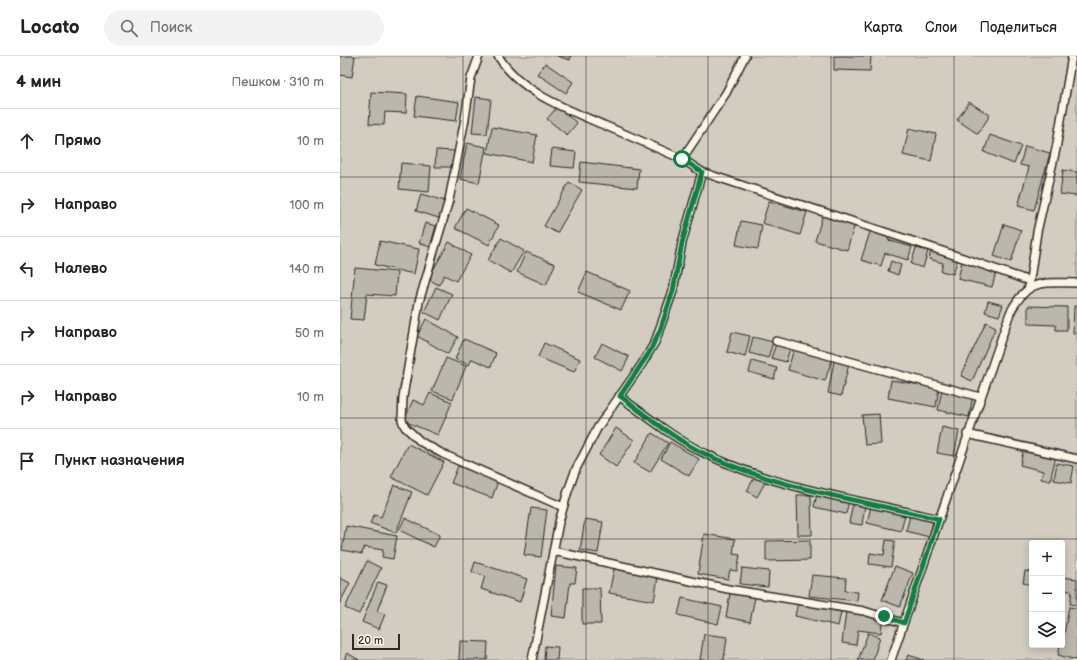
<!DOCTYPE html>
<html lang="ru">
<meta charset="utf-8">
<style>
:root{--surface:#fff;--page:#f2f2f2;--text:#222;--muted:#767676;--line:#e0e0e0}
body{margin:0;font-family:"Balsamiq Sans",sans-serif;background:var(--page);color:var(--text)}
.controls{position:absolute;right:12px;bottom:12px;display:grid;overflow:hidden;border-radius:4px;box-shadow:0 2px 10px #0003}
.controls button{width:36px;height:36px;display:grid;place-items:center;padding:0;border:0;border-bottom:1px solid var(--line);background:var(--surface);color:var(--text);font:20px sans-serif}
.scale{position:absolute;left:12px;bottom:10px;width:48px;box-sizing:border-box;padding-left:4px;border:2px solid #2b2b2b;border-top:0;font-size:11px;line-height:14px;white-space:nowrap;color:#2b2b2b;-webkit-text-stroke:3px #fcf5e5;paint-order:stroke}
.stop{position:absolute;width:12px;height:12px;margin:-9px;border:3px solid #0b8043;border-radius:50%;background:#fff}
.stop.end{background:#0b8043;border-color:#fff;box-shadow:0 1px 4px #0008}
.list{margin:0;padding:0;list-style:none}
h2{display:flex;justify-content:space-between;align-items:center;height:52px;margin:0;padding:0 16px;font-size:17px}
h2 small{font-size:13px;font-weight:400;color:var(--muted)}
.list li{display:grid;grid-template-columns:26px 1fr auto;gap:12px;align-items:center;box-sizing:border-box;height:64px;padding:0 16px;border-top:1px solid var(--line)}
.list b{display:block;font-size:15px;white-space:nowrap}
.list em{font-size:13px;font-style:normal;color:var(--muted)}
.icon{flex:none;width:22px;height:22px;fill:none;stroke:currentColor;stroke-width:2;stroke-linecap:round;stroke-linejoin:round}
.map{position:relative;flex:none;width:737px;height:604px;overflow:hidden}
header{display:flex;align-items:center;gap:24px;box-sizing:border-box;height:56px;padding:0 20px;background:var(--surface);border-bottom:1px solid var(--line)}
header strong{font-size:19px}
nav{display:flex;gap:22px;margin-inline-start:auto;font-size:14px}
.search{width:280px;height:36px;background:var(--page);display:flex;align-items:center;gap:10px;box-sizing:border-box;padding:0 14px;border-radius:22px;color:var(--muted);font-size:15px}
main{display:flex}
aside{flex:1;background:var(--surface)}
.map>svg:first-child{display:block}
.green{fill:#d2cdc0;stroke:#7e7c76;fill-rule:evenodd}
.building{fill:#bcb7ac;stroke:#2b2b2b}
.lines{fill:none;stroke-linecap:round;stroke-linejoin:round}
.lane-casing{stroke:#2b2b2b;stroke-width:10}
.lane{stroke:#fcf5e5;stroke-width:7}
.route{stroke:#0b8043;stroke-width:5}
.grid{fill:none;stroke:#2b2b2b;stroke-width:1;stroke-opacity:0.55}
</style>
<header>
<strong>Locato</strong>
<div class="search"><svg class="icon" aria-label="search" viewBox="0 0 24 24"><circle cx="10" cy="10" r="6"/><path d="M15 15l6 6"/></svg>Поиск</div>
<nav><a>Карта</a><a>Слои</a><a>Поделиться</a></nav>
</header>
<main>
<aside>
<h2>4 мин<small>Пешком · 310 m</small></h2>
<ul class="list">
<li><svg class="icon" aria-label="ahead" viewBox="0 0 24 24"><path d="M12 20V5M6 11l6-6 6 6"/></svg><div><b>Прямо</b></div><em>10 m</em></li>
<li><svg class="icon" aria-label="right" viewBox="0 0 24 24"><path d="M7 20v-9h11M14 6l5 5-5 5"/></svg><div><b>Направо</b></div><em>100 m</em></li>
<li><svg class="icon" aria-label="left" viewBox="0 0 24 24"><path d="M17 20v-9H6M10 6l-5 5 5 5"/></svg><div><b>Налево</b></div><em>140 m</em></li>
<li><svg class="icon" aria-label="right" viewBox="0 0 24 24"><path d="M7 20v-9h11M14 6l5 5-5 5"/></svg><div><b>Направо</b></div><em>50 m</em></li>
<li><svg class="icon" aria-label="right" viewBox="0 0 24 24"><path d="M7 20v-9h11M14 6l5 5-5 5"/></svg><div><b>Направо</b></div><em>10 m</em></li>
<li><svg class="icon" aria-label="arrive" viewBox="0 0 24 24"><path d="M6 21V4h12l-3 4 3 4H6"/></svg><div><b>Пункт назначения</b></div></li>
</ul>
</aside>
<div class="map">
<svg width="737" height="604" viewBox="0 0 737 604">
<rect width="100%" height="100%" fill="#efe9da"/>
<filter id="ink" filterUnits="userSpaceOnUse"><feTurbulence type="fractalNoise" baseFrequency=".025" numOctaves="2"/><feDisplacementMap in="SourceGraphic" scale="8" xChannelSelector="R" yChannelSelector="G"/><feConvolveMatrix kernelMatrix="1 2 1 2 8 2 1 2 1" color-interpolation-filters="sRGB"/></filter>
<g filter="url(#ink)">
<path class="green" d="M 0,0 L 737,0 L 737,604 L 0,604 ZM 692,487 L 722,487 L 722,589 L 692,589 Z"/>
<path class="building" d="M 0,0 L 15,0 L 12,21 L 0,19 Z
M 217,0 L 231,0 L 230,4 Z
M 494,0 L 531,0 L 530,15 L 494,14 Z
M 205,7 L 233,26 L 226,37 L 197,18 Z
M 31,36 L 67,38 L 66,57 L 45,56 L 44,69 L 29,68 Z
M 77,40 L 119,46 L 116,65 L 74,60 Z
M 136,41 L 151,43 L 147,78 L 132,77 Z
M 629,46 L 650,59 L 638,78 L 617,64 Z
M 217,51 L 237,67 L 227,79 L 207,63 Z
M 152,71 L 197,79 L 192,106 L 147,97 Z
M 569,72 L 596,78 L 591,105 L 563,99 Z
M 650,79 L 681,90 L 674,108 L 644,96 Z
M 127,87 L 146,91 L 139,127 L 120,123 Z
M 685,90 L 710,97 L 694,154 L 678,150 L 689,111 L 680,109 Z
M 212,93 L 236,96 L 234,112 L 210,110 Z
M 96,94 L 115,95 L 114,111 L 95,111 Z
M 241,106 L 299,113 L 297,132 L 239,126 Z
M 61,107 L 91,110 L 89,136 L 59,133 Z
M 723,114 L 737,116 L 737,140 L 720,138 Z
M 229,126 L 242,134 L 217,177 L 204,170 Z
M 81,138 L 105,145 L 99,162 L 76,155 Z
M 429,145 L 467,156 L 460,179 L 422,167 Z
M 126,152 L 159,169 L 149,189 L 115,172 Z
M 483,158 L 515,168 L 507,194 L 475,185 Z
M 401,165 L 422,169 L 418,193 L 396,189 Z
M 85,167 L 96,170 L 90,191 L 79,187 Z
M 664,168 L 681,174 L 671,206 L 654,200 Z
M 531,173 L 549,179 L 548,184 L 572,191 L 568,204 L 545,197 L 541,210 L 521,204 Z
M 161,182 L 184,195 L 171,217 L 148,204 Z
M 40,185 L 79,193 L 74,218 L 35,209 Z
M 109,186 L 131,199 L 116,225 L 104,219 L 99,229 L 88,223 Z
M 576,192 L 588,195 L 583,212 L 571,208 Z
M 591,195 L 618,202 L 613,218 L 601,215 L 603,207 L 589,203 Z
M 186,196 L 215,208 L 206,229 L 177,216 Z
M 551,205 L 561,209 L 558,219 L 548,215 Z
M 622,205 L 657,213 L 652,231 L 618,223 Z
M 15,212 L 57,216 L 55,240 L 27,238 L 24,264 L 10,263 Z
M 247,216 L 290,235 L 281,254 L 238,236 Z
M 96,231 L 112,238 L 100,264 L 84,256 Z
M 648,245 L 663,249 L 659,260 L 645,256 Z
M 688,250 L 727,251 L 727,274 L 716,274 L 716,269 L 688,268 Z
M 734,250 L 737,250 L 737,278 L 733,278 Z
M 86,263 L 118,281 L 108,298 L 77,280 Z
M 646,266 L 656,271 L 632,325 L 621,320 Z
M 392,276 L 410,280 L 405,301 L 387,296 Z
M 413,281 L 433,286 L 428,302 L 409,297 Z
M 124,283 L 156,297 L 151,311 L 132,303 L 129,309 L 115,303 Z
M 204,287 L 240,303 L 234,316 L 198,301 Z
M 262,287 L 289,301 L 282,315 L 255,301 Z
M 436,288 L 450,292 L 446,306 L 431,302 Z
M 454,292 L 492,303 L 485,325 L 448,314 Z
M 106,302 L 126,310 L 113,343 L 92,335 Z
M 412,305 L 437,312 L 434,323 L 409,316 Z
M 494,305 L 509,308 L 501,340 L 488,337 Z
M 551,324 L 599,332 L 596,351 L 548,342 Z
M 602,333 L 633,340 L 629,361 L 598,354 Z
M 90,337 L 112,346 L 98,379 L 64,365 L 73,344 L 84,349 Z
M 539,358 L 541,388 L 525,389 L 522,359 Z
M 602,371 L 619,375 L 614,400 L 597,397 Z
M 276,372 L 294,384 L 276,411 L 259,399 Z
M 312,377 L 328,387 L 310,416 L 294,407 Z
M 330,386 L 359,403 L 349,420 L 321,403 Z
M 68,388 L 104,406 L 87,439 L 51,421 Z
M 684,392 L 716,400 L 710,425 L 701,423 L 703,415 L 680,409 Z
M 717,407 L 734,410 L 731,427 L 714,424 Z
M 118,410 L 158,425 L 152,442 L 111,427 Z
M 415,420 L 426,425 L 417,441 L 407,435 Z
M 54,429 L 72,436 L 56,477 L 30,467 L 34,459 L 41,461 Z
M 477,438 L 509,444 L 506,458 L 474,451 Z
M 457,439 L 471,439 L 472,479 L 458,479 Z
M 513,446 L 525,449 L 522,469 L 509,467 Z
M 531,450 L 565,458 L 561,475 L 527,467 Z
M 191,452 L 207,454 L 201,501 L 184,499 Z
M 570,459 L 593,466 L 589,481 L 566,475 Z
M 65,462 L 100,479 L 94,491 L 59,474 Z
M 245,463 L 263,466 L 258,497 L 240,494 Z
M 6,470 L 57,480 L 53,503 L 42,501 L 43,494 L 24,491 L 22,498 L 2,494 Z
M 364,478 L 395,483 L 393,498 L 400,499 L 397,515 L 390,514 L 388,523 L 358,518 Z
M 470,484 L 470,504 L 426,505 L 426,485 Z
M 546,484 L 555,485 L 551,511 L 529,508 L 530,497 L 544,499 Z
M 27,505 L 41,512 L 19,558 L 5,552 Z
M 135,506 L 187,523 L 180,546 L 141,533 L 145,520 L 132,516 Z
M 216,510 L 237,512 L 235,527 L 230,527 L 226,562 L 211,560 Z
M 555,510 L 573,517 L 560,551 L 542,544 Z
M 402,512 L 429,515 L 428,531 L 400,528 Z
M 274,513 L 318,521 L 314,545 L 269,537 Z
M 685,515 L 692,516 L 692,529 L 683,527 Z
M 472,519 L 506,522 L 505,535 L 518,536 L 517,545 L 469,540 Z
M 722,521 L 737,523 L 737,549 L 730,548 L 732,535 L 722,534 Z
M 0,522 L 10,527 L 0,547 Z
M 38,526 L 47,529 L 37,555 L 45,558 L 39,573 L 22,566 Z
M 242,532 L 260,532 L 261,568 L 242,568 Z
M 390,537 L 415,541 L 410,566 L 386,561 Z
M 342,542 L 382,551 L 378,568 L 338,559 Z
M 458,546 L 501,556 L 498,570 L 455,560 Z
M 729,551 L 737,552 L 737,604 L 718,599 L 720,589 L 722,589 Z
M 506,555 L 543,560 L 541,577 L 518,574 L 516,589 L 502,587 Z
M 528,577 L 540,581 L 533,604 L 518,604 Z
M 364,578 L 387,581 L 384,604 L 360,604 Z
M 120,585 L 148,586 L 147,604 L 119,604 Z
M 205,590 L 218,591 L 217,604 L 204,604 Z
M 7,597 L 19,604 L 4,604 Z
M 568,599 L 584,604 L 566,604 Z"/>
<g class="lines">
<defs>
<path id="lane" d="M 139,0 L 131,22 L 125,63 L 109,144 L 79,246 L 63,341 L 62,364 L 65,371 L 81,386 L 103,398 L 223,451
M 158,0 C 182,38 227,53 266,70 C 292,81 317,92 342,103 L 362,116
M 342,103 L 386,37 L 405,0
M 689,230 L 697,176 L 716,93 L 732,0
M 436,285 L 640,341
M 279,340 C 305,359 331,380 360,395 C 432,432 520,444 599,463
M 627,378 L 737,403
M 213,495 L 388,533 L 524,555 L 563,567
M 192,604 L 219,466 L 228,435 L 236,413 L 258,371 L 302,308 L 315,286 L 333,235 L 342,187 L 362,116 C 471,153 581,186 689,225
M 551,604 L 670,257 C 688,222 701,227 737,227"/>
</defs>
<use href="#lane" class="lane-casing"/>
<use href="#lane" class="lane"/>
</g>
</g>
<g class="lines" filter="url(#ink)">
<path class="route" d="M 342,103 L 362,116 L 342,187 L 333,235 L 320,274 L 309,297 L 280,340 C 305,359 331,380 359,395 C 432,432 520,444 599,463 L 564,567 L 544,560"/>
</g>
<path class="grid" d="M 123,0 L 123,604M 246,0 L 246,604M 368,0 L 368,604M 491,0 L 491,604M 614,0 L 614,604M 0,121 L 737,121M 0,242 L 737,242M 0,362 L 737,362M 0,483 L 737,483"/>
</svg>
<div class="controls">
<button>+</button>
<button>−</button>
<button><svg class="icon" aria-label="layers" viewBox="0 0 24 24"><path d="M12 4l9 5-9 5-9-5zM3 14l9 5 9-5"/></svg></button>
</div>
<div class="scale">20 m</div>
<div class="stop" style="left:342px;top:103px"></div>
<div class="stop end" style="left:544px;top:560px"></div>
</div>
</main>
